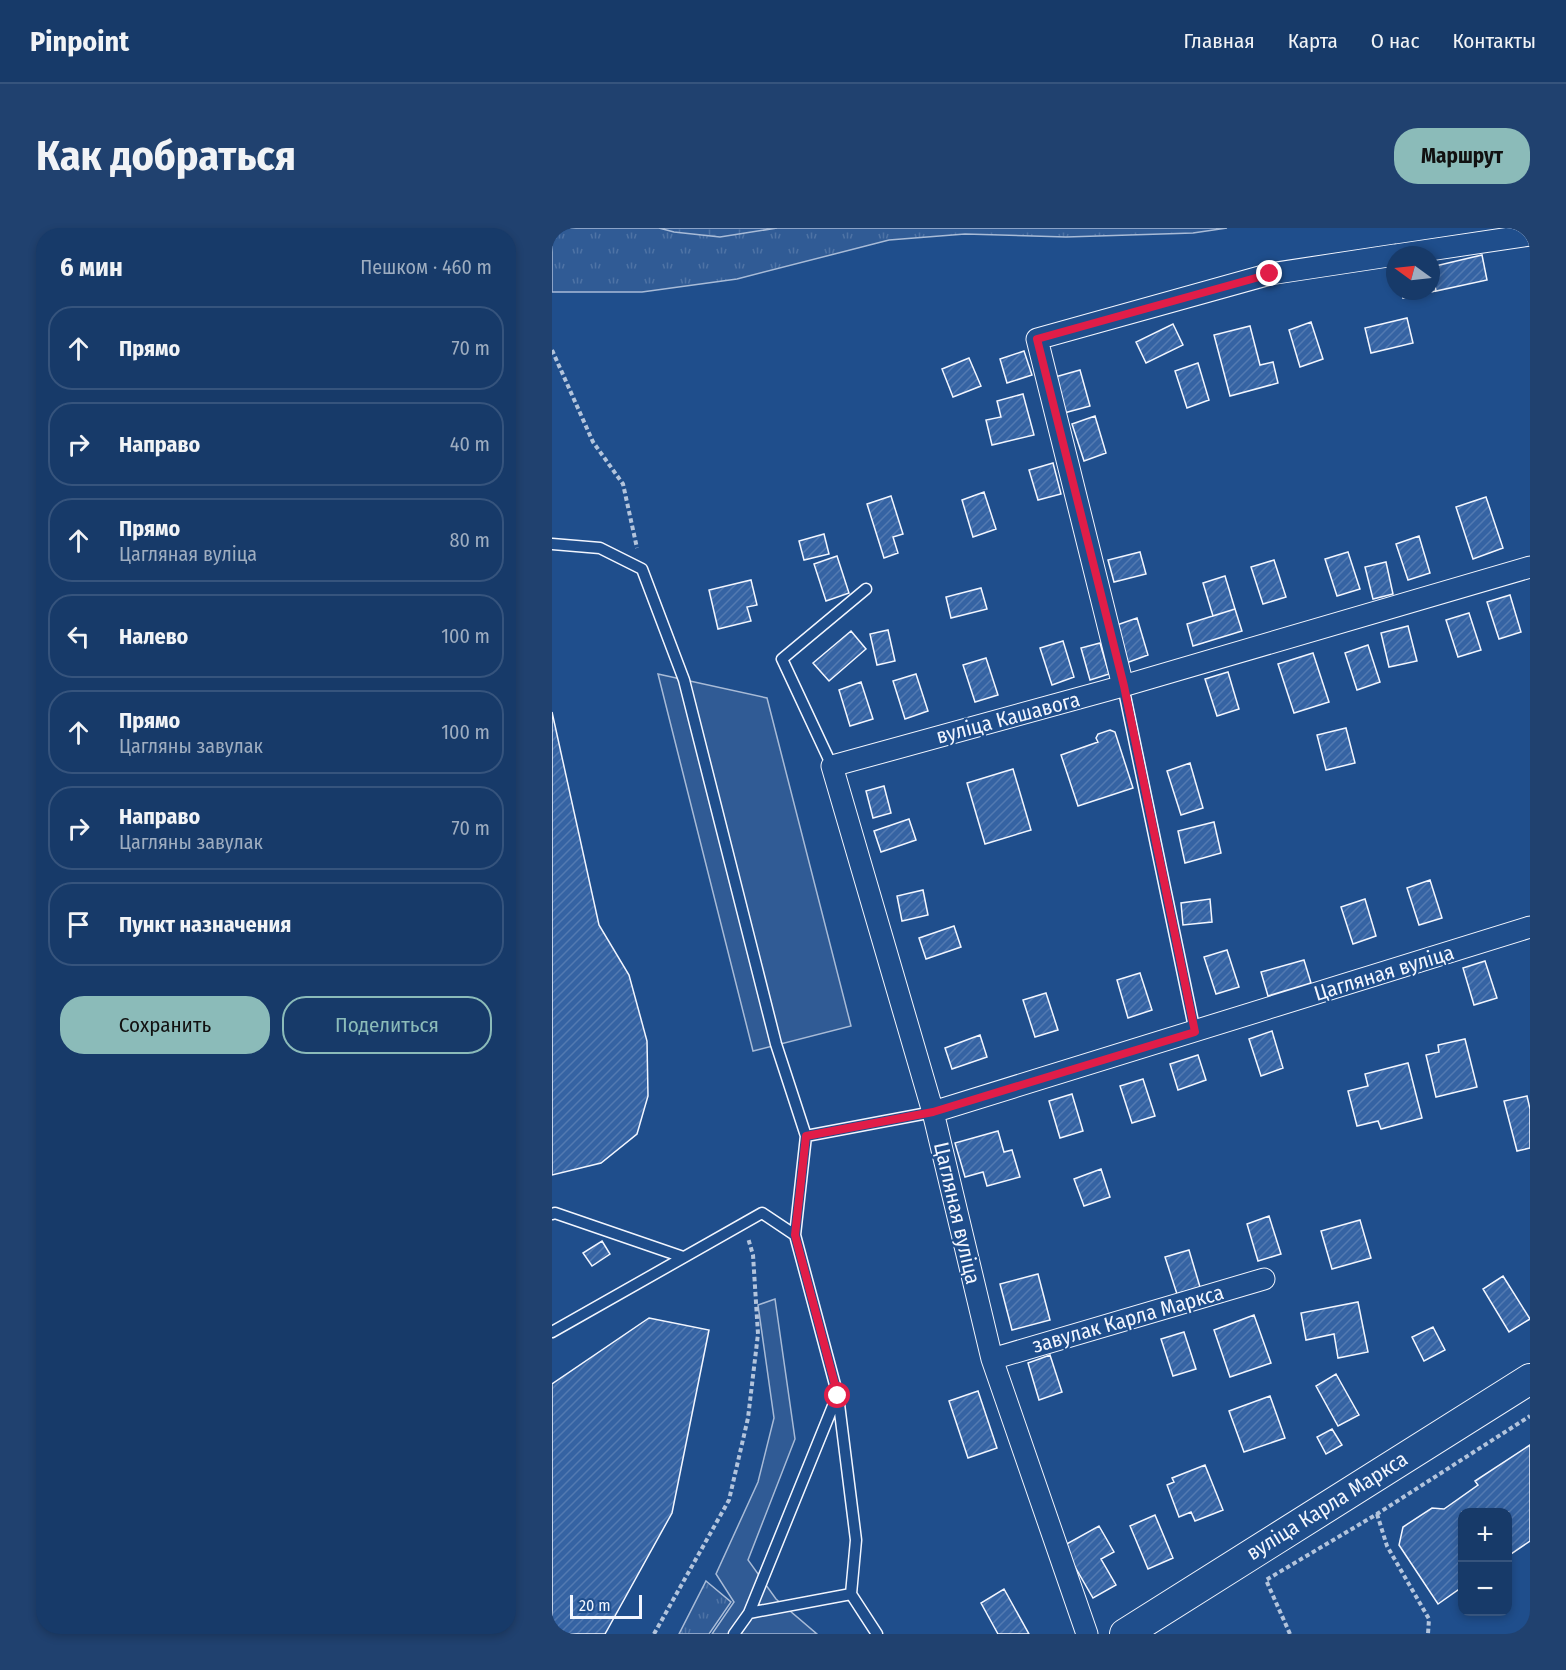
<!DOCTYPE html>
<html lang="ru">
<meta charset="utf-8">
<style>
:root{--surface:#173a69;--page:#20416f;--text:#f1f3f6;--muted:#9eadc0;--line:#36547d;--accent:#8bbbb9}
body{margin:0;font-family:"Fira Sans Condensed",sans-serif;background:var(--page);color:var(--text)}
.controls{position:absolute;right:18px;bottom:18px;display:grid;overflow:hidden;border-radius:12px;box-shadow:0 3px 9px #0003}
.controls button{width:54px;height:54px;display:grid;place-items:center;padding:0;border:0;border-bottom:2px solid var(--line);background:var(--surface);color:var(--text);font:30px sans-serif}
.compass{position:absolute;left:834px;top:18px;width:54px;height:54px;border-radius:50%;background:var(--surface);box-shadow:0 3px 9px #0003;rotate:285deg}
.scale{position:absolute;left:18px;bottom:15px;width:72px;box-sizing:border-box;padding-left:6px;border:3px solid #f2f6ff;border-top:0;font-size:16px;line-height:21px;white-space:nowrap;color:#f2f6ff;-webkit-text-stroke:4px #1f4e8c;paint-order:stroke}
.stop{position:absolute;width:18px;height:18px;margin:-14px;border:4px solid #e11d48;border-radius:50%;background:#fff}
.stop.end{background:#e11d48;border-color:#fff;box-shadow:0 2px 6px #0008}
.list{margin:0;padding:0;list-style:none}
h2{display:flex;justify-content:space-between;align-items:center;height:78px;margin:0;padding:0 24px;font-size:26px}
h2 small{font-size:20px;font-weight:400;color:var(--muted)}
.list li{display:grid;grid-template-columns:39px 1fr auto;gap:18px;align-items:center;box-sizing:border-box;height:84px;margin:0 12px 12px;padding:0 12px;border:2px solid var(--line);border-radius:24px}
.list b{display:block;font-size:22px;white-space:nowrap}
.list p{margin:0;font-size:20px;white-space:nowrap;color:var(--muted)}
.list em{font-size:20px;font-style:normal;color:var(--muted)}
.actions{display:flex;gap:12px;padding:18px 24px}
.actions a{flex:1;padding:14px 0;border:2px solid var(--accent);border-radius:24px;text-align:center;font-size:21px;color:var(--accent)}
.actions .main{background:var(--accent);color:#111}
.icon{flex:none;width:33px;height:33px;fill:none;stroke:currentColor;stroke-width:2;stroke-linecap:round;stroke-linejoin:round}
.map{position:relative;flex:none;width:978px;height:1406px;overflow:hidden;border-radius:24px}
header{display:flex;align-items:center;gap:36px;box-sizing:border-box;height:84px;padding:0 30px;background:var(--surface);border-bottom:2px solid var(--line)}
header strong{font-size:28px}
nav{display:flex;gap:33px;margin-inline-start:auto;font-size:21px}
.intro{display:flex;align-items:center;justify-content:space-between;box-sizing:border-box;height:144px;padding:0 36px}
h1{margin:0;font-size:42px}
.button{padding:15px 27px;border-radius:24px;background:var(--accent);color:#111;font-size:21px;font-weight:700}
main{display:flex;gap:36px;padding:0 36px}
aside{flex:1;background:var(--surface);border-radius:24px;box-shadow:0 3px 9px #0003}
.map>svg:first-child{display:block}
.grass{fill:url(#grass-tufts);stroke:#a8bbd7;stroke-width:1.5}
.wetland{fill:url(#wetland-marsh);stroke:#a8bbd7;stroke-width:1.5}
.built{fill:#305b95;stroke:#a8bbd7;stroke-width:1.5}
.building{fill:url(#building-hatch);stroke:#f2f6ff;stroke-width:1.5}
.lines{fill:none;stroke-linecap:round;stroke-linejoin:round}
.service-casing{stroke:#f2f6ff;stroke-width:13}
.minor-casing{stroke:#f2f6ff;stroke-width:23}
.secondary-casing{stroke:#f2f6ff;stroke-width:32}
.path{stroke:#b3c4dc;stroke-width:4;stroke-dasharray:4.5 3;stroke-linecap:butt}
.service{stroke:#1f4e8c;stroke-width:10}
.minor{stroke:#1f4e8c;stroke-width:21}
.secondary{stroke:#1f4e8c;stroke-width:30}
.route{stroke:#e11d48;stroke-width:8}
.labels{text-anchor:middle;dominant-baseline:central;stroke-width:4.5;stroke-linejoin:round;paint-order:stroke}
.street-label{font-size:21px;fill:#f2f6ff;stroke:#1f4e8c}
</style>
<header>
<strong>Pinpoint</strong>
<nav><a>Главная</a><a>Карта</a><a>О нас</a><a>Контакты</a></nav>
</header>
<div class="intro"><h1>Как добраться</h1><a class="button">Маршрут</a></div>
<main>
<aside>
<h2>6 мин<small>Пешком · 460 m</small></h2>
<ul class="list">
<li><svg class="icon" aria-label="ahead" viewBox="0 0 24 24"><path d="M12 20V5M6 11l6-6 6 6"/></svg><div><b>Прямо</b></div><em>70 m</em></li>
<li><svg class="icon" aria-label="right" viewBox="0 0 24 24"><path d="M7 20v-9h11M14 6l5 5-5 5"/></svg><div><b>Направо</b></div><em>40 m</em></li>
<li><svg class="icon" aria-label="ahead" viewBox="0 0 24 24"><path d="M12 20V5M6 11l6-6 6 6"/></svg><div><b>Прямо</b><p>Цагляная вуліца</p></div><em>80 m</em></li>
<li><svg class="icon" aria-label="left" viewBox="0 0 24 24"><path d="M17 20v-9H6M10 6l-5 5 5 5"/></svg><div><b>Налево</b></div><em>100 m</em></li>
<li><svg class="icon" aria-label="ahead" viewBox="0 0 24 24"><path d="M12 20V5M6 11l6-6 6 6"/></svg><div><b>Прямо</b><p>Цагляны завулак</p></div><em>100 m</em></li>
<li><svg class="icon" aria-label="right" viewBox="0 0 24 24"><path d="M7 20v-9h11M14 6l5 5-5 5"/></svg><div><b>Направо</b><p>Цагляны завулак</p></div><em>70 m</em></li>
<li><svg class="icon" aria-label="arrive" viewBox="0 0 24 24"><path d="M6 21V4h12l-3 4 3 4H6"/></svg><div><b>Пункт назначения</b></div></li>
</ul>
<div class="actions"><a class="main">Сохранить</a><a>Поделиться</a></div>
</aside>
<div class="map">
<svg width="978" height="1406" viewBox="0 0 978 1406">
<defs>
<pattern id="grass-tufts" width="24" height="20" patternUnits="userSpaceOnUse" patternTransform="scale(1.5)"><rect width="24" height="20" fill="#305b95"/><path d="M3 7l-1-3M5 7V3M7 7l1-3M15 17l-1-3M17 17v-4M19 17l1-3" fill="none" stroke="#4e73a5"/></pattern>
<pattern id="wetland-marsh" width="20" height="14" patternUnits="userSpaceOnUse" patternTransform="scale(1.5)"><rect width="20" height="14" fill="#305b95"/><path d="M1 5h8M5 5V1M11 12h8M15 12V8" fill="none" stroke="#4e73a5"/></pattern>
<pattern id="building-hatch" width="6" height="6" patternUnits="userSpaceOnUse" patternTransform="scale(1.5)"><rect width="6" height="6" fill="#3563a3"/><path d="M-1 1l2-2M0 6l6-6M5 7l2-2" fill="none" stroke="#537ab1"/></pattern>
</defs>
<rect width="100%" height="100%" fill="#1f4e8c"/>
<path class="grass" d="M 0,0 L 675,0 L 641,5 L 514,9 L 413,6 L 337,12 L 185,51 L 90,64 L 0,64 Z
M 154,1353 L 179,1374 L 157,1406 L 127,1406 Z"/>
<path class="wetland" d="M 107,0 L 225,0 L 168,9 L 122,4 Z"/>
<path class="built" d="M 106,446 L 215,470 L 299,798 L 201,823 Z
M 223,1071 L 243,1211 L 196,1332 L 224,1371 L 265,1406 L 160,1406 L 182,1374 L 164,1346 L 206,1254 L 222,1190 L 206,1077 Z"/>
<path class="building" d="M 930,27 L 935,52 L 884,63 L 879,39 Z
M 879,41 L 884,63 L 851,70 L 849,63 L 879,63 Z
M 855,90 L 861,115 L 819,125 L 813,100 Z
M 759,94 L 771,131 L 748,139 L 737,102 Z
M 621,96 L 631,117 L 594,135 L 584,114 Z
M 698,98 L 708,137 L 721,134 L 726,155 L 678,168 L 662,107 Z
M 472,123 L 480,147 L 455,155 L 448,131 Z
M 417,130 L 429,158 L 401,169 L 390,141 Z
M 646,135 L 657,172 L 635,180 L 623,143 Z
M 528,142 L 538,178 L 512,185 L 503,149 Z
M 471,166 L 482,207 L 440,217 L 434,192 L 449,189 L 445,173 Z
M 543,188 L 554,225 L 532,233 L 520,196 Z
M 501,235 L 509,266 L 486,272 L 477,242 Z
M 432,264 L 444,301 L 421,309 L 410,272 Z
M 339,268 L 351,306 L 341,309 L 346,325 L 332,330 L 315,276 Z
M 934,269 L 951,320 L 921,331 L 904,279 Z
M 272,306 L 277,326 L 252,332 L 247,313 Z
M 867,308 L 878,345 L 856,352 L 844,316 Z
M 588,324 L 594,346 L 562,354 L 556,332 Z
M 796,324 L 808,361 L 785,368 L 773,331 Z
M 285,328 L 297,365 L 274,373 L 262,336 Z
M 722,332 L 734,369 L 711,376 L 699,339 Z
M 834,334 L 841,366 L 821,371 L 813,339 Z
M 673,348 L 683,381 L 661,388 L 651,355 Z
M 199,352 L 205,377 L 195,379 L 199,393 L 166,401 L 157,362 Z
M 429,360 L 435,381 L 399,390 L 394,369 Z
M 958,367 L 969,404 L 947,411 L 935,374 Z
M 683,381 L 690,403 L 641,418 L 635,396 Z
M 917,385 L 929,422 L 906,429 L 894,392 Z
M 585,390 L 596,427 L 574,435 L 562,398 Z
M 856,398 L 865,433 L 837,439 L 829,405 Z
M 336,402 L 343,433 L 325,437 L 318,406 Z
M 299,403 L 314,421 L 277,453 L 261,435 Z
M 511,413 L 522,449 L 500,457 L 488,420 Z
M 548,415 L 557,446 L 538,452 L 529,420 Z
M 816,417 L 828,454 L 805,462 L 793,425 Z
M 761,425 L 777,474 L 742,485 L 726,436 Z
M 434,430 L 446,467 L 423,474 L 411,437 Z
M 676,444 L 687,481 L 665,488 L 653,451 Z
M 364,446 L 376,483 L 353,491 L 341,453 Z
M 309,454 L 321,491 L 298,498 L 287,462 Z
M 0,484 L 47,697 L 77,747 L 95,813 L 96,868 L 85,906 L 49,935 L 0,947 Z
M 794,500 L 803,535 L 774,542 L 765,507 Z
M 558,502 L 563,504 L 581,560 L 526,578 L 509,527 L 546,514 L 544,510 L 546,506 Z
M 638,535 L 651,580 L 629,587 L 615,543 Z
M 461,541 L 479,602 L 433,616 L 415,555 Z
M 332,558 L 339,585 L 321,590 L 314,563 Z
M 357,591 L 364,612 L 329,624 L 322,603 Z
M 662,594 L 669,625 L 633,635 L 626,603 Z
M 878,652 L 890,690 L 867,697 L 855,660 Z
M 371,662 L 376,687 L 350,693 L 345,668 Z
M 658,671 L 660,694 L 631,697 L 629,675 Z
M 813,671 L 824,708 L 801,716 L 789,679 Z
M 402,698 L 409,719 L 374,731 L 367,710 Z
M 675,722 L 687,759 L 664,766 L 652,729 Z
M 752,732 L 759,755 L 716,768 L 709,744 Z
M 933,733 L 945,770 L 922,777 L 911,740 Z
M 588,745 L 600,782 L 576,790 L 565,752 Z
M 494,765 L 506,802 L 483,809 L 471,772 Z
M 720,803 L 731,840 L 709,848 L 697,811 Z
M 428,807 L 435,829 L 400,841 L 393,820 Z
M 913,811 L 925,859 L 884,869 L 874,827 L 887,824 L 886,817 Z
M 646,827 L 654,852 L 626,862 L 618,836 Z
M 856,835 L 870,890 L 829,901 L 826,893 L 805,898 L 796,863 L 816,858 L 813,846 Z
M 591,851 L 603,888 L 580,895 L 568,858 Z
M 520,866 L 531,903 L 508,910 L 497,873 Z
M 975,868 L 978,881 L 978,920 L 965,923 L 952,873 Z
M 446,903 L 452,924 L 460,922 L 468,949 L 435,958 L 431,944 L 413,949 L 403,915 Z
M 549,941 L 558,969 L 532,978 L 522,951 Z
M 717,988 L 729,1026 L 706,1033 L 695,996 Z
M 808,992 L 819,1030 L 780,1041 L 769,1003 Z
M 50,1013 L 58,1026 L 40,1038 L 31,1025 Z
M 637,1022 L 648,1059 L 625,1066 L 613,1029 Z
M 486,1046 L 498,1092 L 460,1102 L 448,1056 Z
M 951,1048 L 978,1091 L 957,1104 L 931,1061 Z
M 806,1074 L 816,1124 L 786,1130 L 782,1106 L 754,1112 L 749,1085 Z
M 702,1087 L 719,1135 L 678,1149 L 662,1102 Z
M 97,1090 L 157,1102 L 120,1285 L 53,1406 L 0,1406 L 0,1156 Z
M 881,1099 L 893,1122 L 872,1133 L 860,1109 Z
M 632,1104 L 644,1141 L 621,1148 L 609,1111 Z
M 498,1127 L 510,1164 L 487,1172 L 476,1135 Z
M 784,1146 L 807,1187 L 786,1198 L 764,1158 Z
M 426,1163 L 445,1220 L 416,1230 L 397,1173 Z
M 718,1168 L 733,1210 L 692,1224 L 677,1183 Z
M 780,1201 L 790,1217 L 774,1226 L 765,1209 Z
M 978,1217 L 978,1313 L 956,1328 L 956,1284 L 910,1284 L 910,1359 L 886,1376 L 847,1317 L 851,1299 L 880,1280 L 892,1281 L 926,1257 L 923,1253 Z
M 653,1237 L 671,1282 L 643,1293 L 639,1284 L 627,1289 L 615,1257 L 622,1254 L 620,1250 Z
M 603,1287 L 621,1330 L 596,1341 L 578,1298 Z
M 547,1298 L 562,1324 L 549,1331 L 564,1357 L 541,1370 L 511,1318 Z
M 452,1361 L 477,1406 L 446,1406 L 429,1375 Z"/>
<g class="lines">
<defs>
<path id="service" d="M 0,316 L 48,320 L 90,341 L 132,452 L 224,816 L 254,908 L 243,1007
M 571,458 L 643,804
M 280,538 L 230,431 L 314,361
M 254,908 L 381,884
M 0,986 L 3,985 L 131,1029
M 0,1104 L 210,985 L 243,1007 L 286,1168 L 304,1312 L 299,1366 L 325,1406
M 197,1385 L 299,1366
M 182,1406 L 197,1385 L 285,1168"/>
<path id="minor" d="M 844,27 L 978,7
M 571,458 L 485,111 L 718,46 L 843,27
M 381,884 L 280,538 L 571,458 L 978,339
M 440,1131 L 712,1051
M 535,1406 L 440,1131 L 381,884 L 978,699"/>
<path id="secondary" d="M 573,1406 L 978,1151"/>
</defs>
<use href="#service" class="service-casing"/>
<use href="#minor" class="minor-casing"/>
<use href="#secondary" class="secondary-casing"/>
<path class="path" d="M 0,122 L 41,214 L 71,256 L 85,320
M 825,1286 L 835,1318 L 877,1391 L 876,1406
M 102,1406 L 177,1272 L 196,1190 L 206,1106 L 201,1027 L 196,1010
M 738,1406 L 714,1352 L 825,1286 L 978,1188"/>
<use href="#service" class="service"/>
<use href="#minor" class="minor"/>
<use href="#secondary" class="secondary"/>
</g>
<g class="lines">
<path class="route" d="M 286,1168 L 243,1007 L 254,908 L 381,884 L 643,804 L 572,458 L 485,111 L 718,46"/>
</g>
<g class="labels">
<g class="street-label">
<text transform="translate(456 490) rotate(-15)">вуліца Кашавога</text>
<text transform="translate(832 745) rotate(-17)">Цагляная вуліца</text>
<text transform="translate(405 985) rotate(77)">Цагляная вуліца</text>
<text transform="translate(576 1091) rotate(-16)">завулак Карла Маркса</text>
<text transform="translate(775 1278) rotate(-32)">вуліца Карла Маркса</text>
</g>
</g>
</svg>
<div class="controls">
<button>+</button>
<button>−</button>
</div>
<svg class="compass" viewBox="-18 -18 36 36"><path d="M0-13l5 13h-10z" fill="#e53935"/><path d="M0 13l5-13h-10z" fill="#9eadc0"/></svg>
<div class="scale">20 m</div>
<div class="stop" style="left:286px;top:1168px"></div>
<div class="stop end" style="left:718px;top:46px"></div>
</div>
</main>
